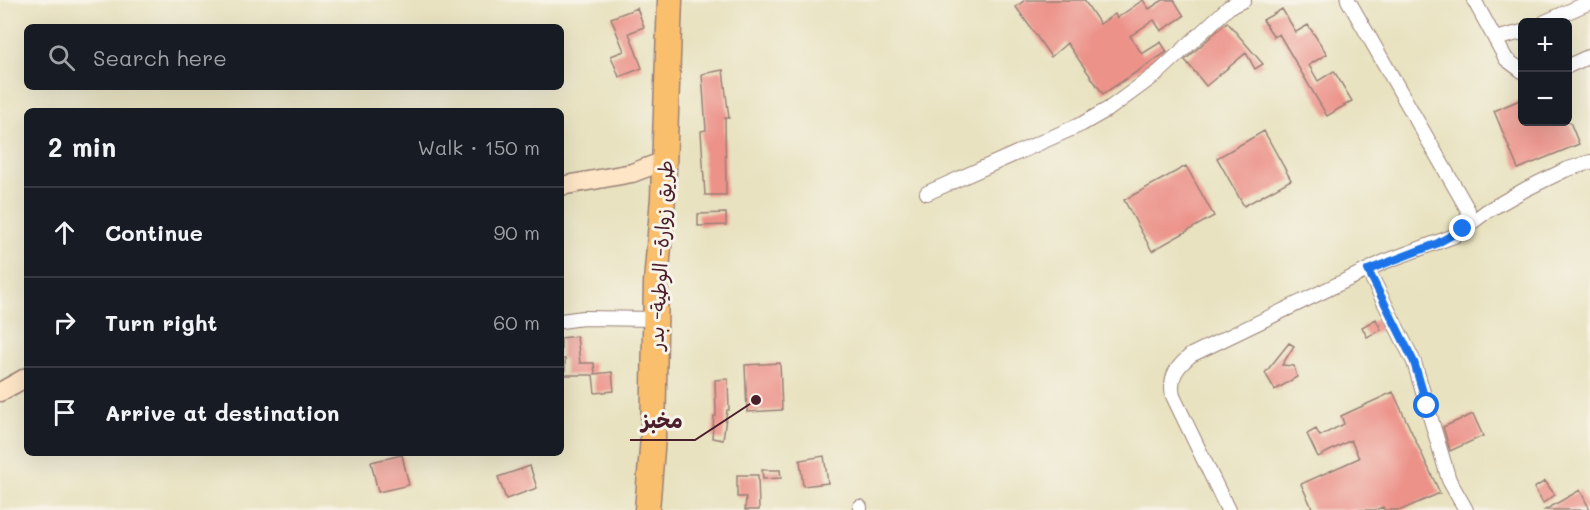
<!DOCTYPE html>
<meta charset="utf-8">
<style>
:root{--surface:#171b24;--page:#242831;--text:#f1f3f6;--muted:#9ea1a6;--line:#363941}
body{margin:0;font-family:Mali,"Playpen Sans Arabic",sans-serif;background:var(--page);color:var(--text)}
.controls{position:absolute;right:18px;top:18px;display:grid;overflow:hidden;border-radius:9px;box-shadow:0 6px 24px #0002}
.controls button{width:54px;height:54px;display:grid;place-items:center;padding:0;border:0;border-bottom:2px solid var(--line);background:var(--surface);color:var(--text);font:30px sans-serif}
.stop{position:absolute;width:18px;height:18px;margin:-14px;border:4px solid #1a73e8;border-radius:50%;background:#fff}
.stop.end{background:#1a73e8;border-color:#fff;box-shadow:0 2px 6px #0008}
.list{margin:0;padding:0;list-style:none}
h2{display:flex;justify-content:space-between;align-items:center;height:78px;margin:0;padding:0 24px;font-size:26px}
h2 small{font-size:20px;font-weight:400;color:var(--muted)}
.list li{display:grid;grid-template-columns:39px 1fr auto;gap:18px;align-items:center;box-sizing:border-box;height:90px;padding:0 24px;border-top:2px solid var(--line)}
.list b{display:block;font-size:22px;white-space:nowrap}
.list em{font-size:20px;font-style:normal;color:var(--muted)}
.icon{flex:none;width:33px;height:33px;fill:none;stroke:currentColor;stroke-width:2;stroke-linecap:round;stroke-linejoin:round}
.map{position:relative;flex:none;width:1590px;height:510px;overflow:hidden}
.search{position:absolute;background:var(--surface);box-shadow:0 6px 24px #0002;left:24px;top:24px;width:540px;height:66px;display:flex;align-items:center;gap:15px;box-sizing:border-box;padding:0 21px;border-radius:9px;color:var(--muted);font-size:22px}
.panel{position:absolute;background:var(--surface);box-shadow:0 6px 24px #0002;left:24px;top:108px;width:540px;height:348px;border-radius:9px}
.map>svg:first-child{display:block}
.building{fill:#ec9289}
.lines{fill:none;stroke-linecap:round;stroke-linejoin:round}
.street-casing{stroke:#998076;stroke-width:16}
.secondary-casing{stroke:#998076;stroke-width:21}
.highway-casing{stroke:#998076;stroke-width:27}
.street{stroke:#fff;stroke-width:14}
.secondary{stroke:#fde5c5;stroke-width:18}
.highway{stroke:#f9bf6d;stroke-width:24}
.route{stroke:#1a73e8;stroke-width:8}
.labels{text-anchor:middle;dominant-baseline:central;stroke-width:6;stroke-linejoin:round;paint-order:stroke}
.street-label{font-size:20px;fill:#4a1f2b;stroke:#f7f3e8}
.leader{fill:none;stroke:#4a1f2b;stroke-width:2}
.callout-dot{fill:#4a1f2b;stroke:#f7f3e8;stroke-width:2}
.callout-label{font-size:21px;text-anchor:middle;font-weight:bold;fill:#4a1f2b;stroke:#f7f3e8;stroke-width:6;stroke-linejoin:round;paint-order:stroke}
</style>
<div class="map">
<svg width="1590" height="510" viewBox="0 0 1590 510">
<rect width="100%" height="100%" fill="#f7f3e8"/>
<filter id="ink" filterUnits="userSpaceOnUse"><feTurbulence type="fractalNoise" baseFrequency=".0167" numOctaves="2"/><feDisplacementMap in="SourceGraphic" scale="12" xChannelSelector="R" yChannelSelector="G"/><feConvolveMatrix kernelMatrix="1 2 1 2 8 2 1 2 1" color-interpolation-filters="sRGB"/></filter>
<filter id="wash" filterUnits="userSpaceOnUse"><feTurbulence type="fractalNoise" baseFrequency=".008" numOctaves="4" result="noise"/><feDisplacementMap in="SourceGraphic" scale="24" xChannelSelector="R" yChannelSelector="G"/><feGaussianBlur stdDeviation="1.35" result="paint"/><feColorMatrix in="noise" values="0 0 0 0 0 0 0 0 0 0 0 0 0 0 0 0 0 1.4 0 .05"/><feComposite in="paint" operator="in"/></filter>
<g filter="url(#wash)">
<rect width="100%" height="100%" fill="#e8e2c0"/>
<g id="blocks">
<path class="building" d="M 1025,0 L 1084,0 L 1100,24 L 1115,14 L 1117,18 L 1143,0 L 1149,9 L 1163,0 L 1174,0 L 1184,16 L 1161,31 L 1154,20 L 1130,36 L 1142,54 L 1161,42 L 1167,52 L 1103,94 L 1067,43 L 1051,57 L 1016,7 Z
M 637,8 L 644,27 L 629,33 L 642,68 L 619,77 L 611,56 L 624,51 L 611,18 Z
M 1282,9 L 1296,32 L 1308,25 L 1327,54 L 1309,65 L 1318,81 L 1334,71 L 1352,101 L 1327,116 L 1279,34 L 1274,37 L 1263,20 Z
M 1227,22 L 1263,64 L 1255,69 L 1246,53 L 1206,86 L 1185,60 Z
M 723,70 L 729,118 L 725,118 L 726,195 L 705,195 L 701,131 L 706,130 L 702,74 Z
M 1522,99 L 1522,122 L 1570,122 L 1579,144 L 1518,169 L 1494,111 Z
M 1264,131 L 1291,180 L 1244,206 L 1217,158 Z
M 1186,166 L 1214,216 L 1152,251 L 1124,200 Z
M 726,213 L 726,225 L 698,226 L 698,214 Z
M 1376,319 L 1381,330 L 1367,337 L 1362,327 Z
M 577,336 L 580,363 L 594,363 L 595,374 L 612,372 L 614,391 L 595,393 L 593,375 L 565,375 L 565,359 L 561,359 L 561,338 Z
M 1289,343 L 1294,346 L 1282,365 L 1294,366 L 1297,377 L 1275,390 L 1265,373 Z
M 780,363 L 782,410 L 747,412 L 745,365 Z
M 728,379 L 729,410 L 727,410 L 723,440 L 712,438 L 714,416 L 716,416 L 715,380 Z
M 1393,392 L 1440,493 L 1401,510 L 1384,510 L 1383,507 L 1375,510 L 1313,510 L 1301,484 L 1359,458 L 1351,440 L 1318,457 L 1307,434 L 1316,429 L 1320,436 L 1344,424 L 1341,416 Z
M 1473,414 L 1483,436 L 1450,451 L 1443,427 Z
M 402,455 L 409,485 L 378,492 L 371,462 Z
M 824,456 L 828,483 L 803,486 L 800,460 Z
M 530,466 L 537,488 L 506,499 L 498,477 Z
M 762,470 L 780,470 L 781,478 L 763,479 Z
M 737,475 L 758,475 L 759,510 L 745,510 L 746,497 L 737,497 Z
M 1545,481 L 1555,495 L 1543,503 L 1534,488 Z
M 1580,490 L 1590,510 L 1545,510 Z"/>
</g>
</g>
<g filter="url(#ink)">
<use href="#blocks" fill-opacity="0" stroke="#998076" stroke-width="1.5"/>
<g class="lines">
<defs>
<path id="street" d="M 1348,0 L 1468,210 L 1467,226
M 1474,0 L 1506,59 L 1522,71
M 1545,22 L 1590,2
M 1495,39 L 1522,32
M 1568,66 L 1590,56
M 927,193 L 1082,124 L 1110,108 L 1159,72 L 1229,7 L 1244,0
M 1368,270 L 1414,362 L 1449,480 L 1466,510
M 561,321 L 583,318 L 655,319
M 860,507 L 860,510
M 1228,510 L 1173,396 C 1169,376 1177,367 1191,355 L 1384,262 L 1454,236 L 1487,211 L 1526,189 L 1565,170 L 1590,162"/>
<path id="secondary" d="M 561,186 L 632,173 L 664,161
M 0,392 L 27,377"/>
<path id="highway" d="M 647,510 L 653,437 L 656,283 L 663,197 L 670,0"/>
</defs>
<use href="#street" class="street-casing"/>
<use href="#secondary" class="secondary-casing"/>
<use href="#highway" class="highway-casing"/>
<use href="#street" class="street"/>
<use href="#secondary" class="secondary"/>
<use href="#highway" class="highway"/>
</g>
</g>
<g class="lines" filter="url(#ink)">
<path class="route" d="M 1427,406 L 1414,362 L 1368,270 L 1436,244 L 1463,229"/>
</g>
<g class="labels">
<g class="street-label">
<text transform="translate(660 255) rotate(-87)">طريق زوارة- الوطية- بدر</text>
</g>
</g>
<path class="leader" d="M756 400L695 440H630"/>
<circle class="callout-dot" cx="756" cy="400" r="6"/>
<g class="callout-label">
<text x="662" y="428">مخبز</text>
</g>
</svg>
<div class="controls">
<button>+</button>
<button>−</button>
</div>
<div class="stop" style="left:1427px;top:406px"></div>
<div class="stop end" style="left:1463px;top:229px"></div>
<div class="search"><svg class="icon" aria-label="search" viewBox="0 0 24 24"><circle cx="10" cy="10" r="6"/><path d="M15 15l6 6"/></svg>Search here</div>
<section class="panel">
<h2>2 min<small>Walk · 150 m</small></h2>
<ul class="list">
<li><svg class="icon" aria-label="ahead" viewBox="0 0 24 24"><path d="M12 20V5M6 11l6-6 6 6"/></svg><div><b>Continue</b></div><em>90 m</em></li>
<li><svg class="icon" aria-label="right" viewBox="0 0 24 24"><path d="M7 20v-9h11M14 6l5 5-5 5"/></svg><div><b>Turn right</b></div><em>60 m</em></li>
<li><svg class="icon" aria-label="arrive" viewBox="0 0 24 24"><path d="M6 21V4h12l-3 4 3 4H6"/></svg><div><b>Arrive at destination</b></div></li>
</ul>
</section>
</div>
